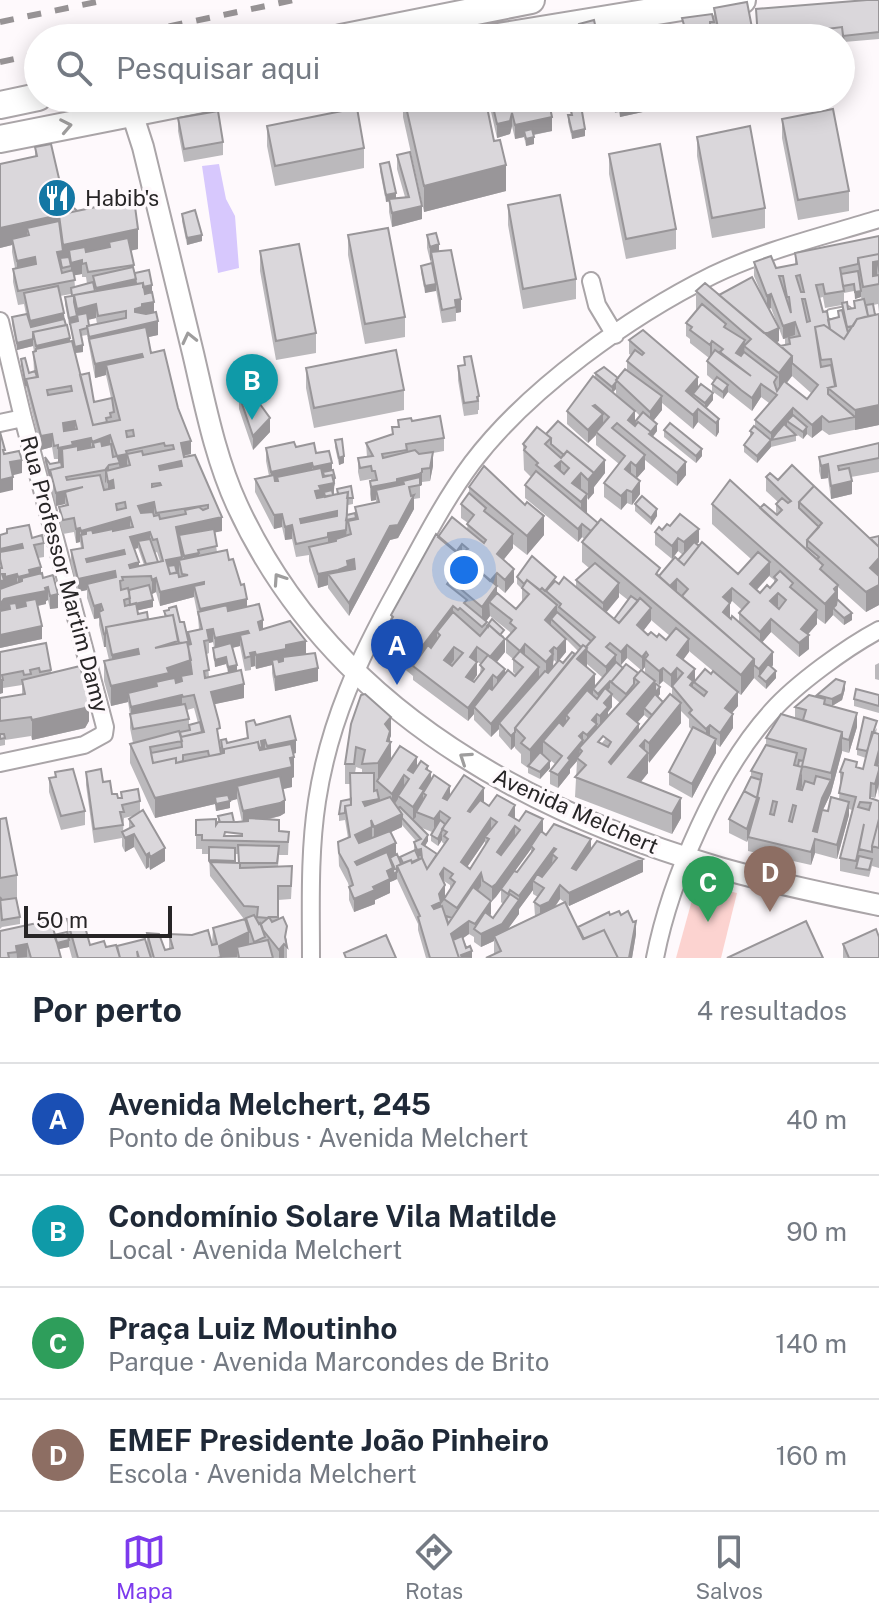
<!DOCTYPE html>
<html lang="pt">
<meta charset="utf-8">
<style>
:root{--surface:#fff;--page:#f2f2f3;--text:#1f2937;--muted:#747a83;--line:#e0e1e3;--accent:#7c3aed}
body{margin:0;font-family:"Public Sans",sans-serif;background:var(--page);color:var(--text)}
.scale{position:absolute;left:24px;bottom:20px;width:148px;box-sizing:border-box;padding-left:8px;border:4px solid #272526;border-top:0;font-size:22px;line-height:28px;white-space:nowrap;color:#272526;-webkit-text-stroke:6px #fef9fc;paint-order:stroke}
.you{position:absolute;left:464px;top:570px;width:28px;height:28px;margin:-20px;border:6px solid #fff;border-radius:50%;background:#1a73e8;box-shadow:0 0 0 12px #1a73e833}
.badge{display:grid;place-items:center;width:52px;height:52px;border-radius:50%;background:var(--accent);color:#fff;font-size:26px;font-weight:700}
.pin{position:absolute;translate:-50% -66px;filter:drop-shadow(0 2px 4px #0008)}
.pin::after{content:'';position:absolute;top:42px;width:28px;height:24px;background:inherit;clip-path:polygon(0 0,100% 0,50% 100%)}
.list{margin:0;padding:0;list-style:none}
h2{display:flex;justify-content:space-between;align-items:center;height:104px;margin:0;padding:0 32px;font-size:34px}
h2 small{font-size:26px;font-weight:400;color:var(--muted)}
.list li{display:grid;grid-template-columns:52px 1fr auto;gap:24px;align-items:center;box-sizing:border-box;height:112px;padding:0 32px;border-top:2px solid var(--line)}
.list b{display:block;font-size:30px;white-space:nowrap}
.list p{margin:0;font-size:26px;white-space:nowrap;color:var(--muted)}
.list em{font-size:26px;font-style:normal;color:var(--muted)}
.icon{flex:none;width:44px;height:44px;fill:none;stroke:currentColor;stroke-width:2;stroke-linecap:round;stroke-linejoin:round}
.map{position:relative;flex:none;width:879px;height:958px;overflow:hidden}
.search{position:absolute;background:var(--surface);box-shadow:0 4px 20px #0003;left:24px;right:24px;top:24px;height:88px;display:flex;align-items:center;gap:20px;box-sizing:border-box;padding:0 28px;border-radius:44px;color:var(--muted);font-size:30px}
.sheet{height:552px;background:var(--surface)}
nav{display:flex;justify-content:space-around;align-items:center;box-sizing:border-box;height:112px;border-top:2px solid var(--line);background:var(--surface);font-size:22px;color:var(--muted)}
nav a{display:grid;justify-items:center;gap:4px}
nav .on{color:var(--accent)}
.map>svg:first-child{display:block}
.green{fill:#fcd3d0}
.water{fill:#d7c8fd}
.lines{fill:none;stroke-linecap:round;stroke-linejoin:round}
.service-casing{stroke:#aaa5a8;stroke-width:12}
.minor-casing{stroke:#aaa5a8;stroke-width:20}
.tertiary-casing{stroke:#aaa5a8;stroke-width:24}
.trunk-casing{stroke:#aaa5a8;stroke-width:30}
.service{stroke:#fff;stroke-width:8}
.minor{stroke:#fff;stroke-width:16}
.tertiary{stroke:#fff;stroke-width:20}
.trunk{stroke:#fff;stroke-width:26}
.rail{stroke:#979395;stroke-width:6;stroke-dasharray:14 14;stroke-linecap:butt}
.wall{fill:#bbb9bc;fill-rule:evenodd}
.shaded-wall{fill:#999699}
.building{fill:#dad7db;stroke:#999699;stroke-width:2;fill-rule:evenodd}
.oneway{stroke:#9e9d9d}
.labels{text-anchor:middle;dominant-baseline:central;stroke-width:7;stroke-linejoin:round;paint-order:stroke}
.poi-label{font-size:22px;fill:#272526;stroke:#fef9fc;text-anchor:start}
.street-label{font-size:22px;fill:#272526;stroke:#fef9fc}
</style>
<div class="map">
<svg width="879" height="958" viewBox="0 0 879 958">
<rect width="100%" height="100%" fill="#fef9fc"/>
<path class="green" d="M 715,888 L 737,893 L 721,958 L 676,958 L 692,900 L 701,890 Z"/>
<path class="water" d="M 219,164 L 226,199 L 235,216 L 239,268 L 218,273 L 202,166 Z"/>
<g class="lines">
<defs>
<path id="service" d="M 831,314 L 847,311"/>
<path id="minor" d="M 591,281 L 597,305 L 615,335
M 0,321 L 23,418 L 105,727 L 104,734 L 84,745 L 0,763
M 0,423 L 23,418
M 311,958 C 311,906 309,853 317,801 C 329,722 359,658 398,588 C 421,546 443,502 472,463 C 528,389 630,316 713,275 C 765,250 824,236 879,219
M 655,958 C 670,880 718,770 772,711 C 796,684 847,647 879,630"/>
<path id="tertiary" d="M 119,98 L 132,113 L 143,147 C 160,216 177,285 193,353 C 205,404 215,457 237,505 C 328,703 518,809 720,868 C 772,883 826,894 879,905"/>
<path id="trunk" d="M 341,38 L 531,0
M 492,38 L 706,3 L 742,0
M 0,105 L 38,97
M 0,139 L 207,98"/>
</defs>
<use href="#service" class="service-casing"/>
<use href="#minor" class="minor-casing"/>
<use href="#tertiary" class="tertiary-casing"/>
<use href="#trunk" class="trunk-casing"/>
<use href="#service" class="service"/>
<use href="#minor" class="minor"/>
<use href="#tertiary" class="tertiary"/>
<use href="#trunk" class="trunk"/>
<path class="rail" d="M 0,22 L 106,0
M 114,38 L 294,0
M 0,62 L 38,54"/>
</g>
<path class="wall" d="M 879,0 L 879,39 L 844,42 L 845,71 L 841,71 L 841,38 L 758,38 L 756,9 Z
M 714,8 L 754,38 L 716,38 L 714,28 Z
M 682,18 L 714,22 L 714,29 L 710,29 L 710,36 L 685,38 Z
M 403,98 L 480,98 L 494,141 L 506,191 L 424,212 L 403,117 Z
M 489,98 L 518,98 L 520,105 L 545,98 L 606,98 L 580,104 L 585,136 L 572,139 L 568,122 L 568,115 L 571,115 L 569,104 L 550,107 L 552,131 L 534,135 L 534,144 L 526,146 L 524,137 L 515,139 L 512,126 L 510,134 L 497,138 L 489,103 Z
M 612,98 L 670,98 L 670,106 L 620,117 L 619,112 L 615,113 Z
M 178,118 L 223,142 L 223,155 L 184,162 L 178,131 Z
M 782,119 L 849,191 L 849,211 L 798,220 L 782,138 Z
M 267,126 L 364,148 L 364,168 L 275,186 L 267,146 Z
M 697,137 L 765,208 L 765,228 L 712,238 L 697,156 Z
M 35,147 L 66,208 L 77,211 L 138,249 L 130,251 L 135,273 L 152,292 L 145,293 L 154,312 L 158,335 L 148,337 L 151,353 L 191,454 L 184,456 L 222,531 L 214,532 L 217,552 L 229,560 L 247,607 L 263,629 L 306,654 L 318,681 L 275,691 L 272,673 L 272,665 L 256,669 L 255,666 L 251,667 L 251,670 L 245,671 L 240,646 L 232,648 L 237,671 L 244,698 L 214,704 L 221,754 L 221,740 L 227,743 L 247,738 L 246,722 L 256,725 L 296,753 L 293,754 L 294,777 L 292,778 L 292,787 L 283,789 L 285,813 L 280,816 L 266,820 L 279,831 L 289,832 L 288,855 L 279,855 L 278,867 L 292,880 L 291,899 L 278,900 L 278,919 L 287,940 L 287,958 L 274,958 L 272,955 L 273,958 L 72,958 L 69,947 L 58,949 L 61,958 L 0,958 L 0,931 L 54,935 L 67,932 L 67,919 L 90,945 L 117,949 L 147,947 L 147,933 L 165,950 L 169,949 L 169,934 L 212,945 L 213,928 L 246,923 L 246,919 L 244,919 L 210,876 L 209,854 L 202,854 L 202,849 L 196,849 L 196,820 L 216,825 L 218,822 L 218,816 L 234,822 L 242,822 L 237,799 L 230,801 L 230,808 L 216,811 L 215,804 L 155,818 L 130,763 L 130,744 L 133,743 L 130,728 L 130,714 L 128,702 L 111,706 L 104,681 L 104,661 L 109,660 L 106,647 L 104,647 L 99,625 L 99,618 L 94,619 L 87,598 L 87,590 L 78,592 L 71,564 L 71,550 L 81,548 L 80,542 L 76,543 L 74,532 L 63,534 L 59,520 L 59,507 L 65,506 L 65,504 L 56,506 L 45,464 L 45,457 L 50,464 L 62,467 L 62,461 L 58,462 L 58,459 L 54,459 L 52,447 L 41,450 L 21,366 L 21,359 L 29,373 L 34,371 L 33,352 L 34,352 L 33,346 L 17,350 L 12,324 L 12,317 L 26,314 L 24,304 L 18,305 L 13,282 L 13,269 L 15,268 L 12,252 L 12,245 L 0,248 L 0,164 L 35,156 ZM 82,274 L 82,277 L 86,277 L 87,284 L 75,287 L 74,275 ZM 71,294 L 71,296 L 65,297 L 65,304 L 69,325 L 70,325 L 75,353 L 83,352 L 81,336 L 87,335 L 95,378 L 106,375 L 111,398 L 94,402 L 80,375 L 70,341 L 60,296 ZM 96,318 L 97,324 L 89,326 L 88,320 ZM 138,548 L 144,565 L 139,566 L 135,549 ZM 157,552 L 160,561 L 158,562 L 155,553 ZM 156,592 L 160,606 L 194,597 L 198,617 L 199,629 L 188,632 L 188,639 L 180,622 L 164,611 L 164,616 L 148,619 L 138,614 L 138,610 L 153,607 L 152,594 ZM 213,642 L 214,647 L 213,648 L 213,654 L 215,667 L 226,664 L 228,673 L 209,677 L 207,654 L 209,653 L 209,643 ZM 194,708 L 198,723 L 189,725 L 189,730 L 189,719 L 187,710 ZM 225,832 L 242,834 L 242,835 L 224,836 ZM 235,854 L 238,854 L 238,863 L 235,863 Z
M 609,154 L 676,229 L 676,249 L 626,259 L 609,174 Z
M 397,155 L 422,219 L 392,227 L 389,212 L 389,201 L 386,202 L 380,171 L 380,164 L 396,198 L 405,197 L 397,169 Z
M 508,205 L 576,279 L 576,299 L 523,309 L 508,225 Z
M 182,214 L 202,241 L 187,245 L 182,221 Z
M 348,235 L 405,317 L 405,337 L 365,344 L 348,255 Z
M 427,235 L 439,251 L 461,312 L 456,313 L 456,321 L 442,323 L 436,290 L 425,293 L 421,272 L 421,266 L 431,264 L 427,248 Z
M 879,236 L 879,425 L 829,435 L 822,430 L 812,438 L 807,434 L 803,439 L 795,433 L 796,435 L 796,441 L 771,447 L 757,463 L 744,452 L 744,445 L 750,437 L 750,431 L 755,427 L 755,420 L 769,403 L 761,397 L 752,411 L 728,392 L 723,399 L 712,391 L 712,384 L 714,381 L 707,375 L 707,361 L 709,358 L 690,343 L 690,339 L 686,336 L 686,323 L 696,311 L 696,291 L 719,295 L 762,295 L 754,276 L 754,262 L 776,268 L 795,264 L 795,253 ZM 854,291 L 855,299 L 861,297 L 862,300 L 854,301 L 854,308 L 848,309 L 844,303 L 844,293 ZM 823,297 L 825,308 L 842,305 L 842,310 L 838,311 L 838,318 L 828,320 L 823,312 L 819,298 ZM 878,304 L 879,314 L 875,315 L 873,305 ZM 771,308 L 783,339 L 785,339 L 785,345 L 780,346 L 777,342 L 779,341 L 769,309 ZM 792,376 L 811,393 L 807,399 L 787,383 Z
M 260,251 L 316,333 L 316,353 L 276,360 L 260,271 Z
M 629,340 L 698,388 L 713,400 L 706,408 L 719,419 L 719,432 L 716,437 L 698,422 L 693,429 L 662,403 L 662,410 L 653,421 L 657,431 L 653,436 L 686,475 L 677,486 L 645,460 L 645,469 L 637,478 L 640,494 L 632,505 L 627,503 L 621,510 L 604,497 L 604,483 L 619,464 L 596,445 L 596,435 L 588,443 L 567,424 L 567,411 L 595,378 L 595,373 L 618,378 L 627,370 L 627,361 L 631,355 L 629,354 ZM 616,389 L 616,394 L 633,410 L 613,393 ZM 635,411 L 640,416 L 635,422 Z
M 464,357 L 479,396 L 479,410 L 478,410 L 478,414 L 464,416 L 458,380 L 458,366 L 464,365 Z
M 306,368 L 404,390 L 404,410 L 314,428 L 306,388 Z
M 239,395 L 270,432 L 253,450 L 239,409 Z
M 398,420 L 412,421 L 444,438 L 444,451 L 433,453 L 433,466 L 430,481 L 422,482 L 422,485 L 420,486 L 420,498 L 414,499 L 414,509 L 398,538 L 390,540 L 349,616 L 328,588 L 328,585 L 318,588 L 309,561 L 309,555 L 296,557 L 292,539 L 285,540 L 282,527 L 274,529 L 255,492 L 255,479 L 269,476 L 266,461 L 266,448 L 296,447 L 316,453 L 332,470 L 335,485 L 334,486 L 334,495 L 337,494 L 337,489 L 353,498 L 353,504 L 348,505 L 347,514 L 355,513 L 355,507 L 376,502 L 376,500 L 371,501 L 370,494 L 370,481 L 371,481 L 371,479 L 360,481 L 358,472 L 358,458 L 367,457 L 366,443 L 392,434 L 392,427 L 398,427 Z
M 664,430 L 702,456 L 696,463 L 664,437 Z
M 546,434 L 585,443 L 605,473 L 594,487 L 594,493 L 587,499 L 587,514 L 660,575 L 683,555 L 678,551 L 672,559 L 655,545 L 655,532 L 662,530 L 670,526 L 699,542 L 697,544 L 738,574 L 751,559 L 712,524 L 712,504 L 761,508 L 776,514 L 776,504 L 778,502 L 766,491 L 766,477 L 814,486 L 870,538 L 879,536 L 879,605 L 866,612 L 838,587 L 838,600 L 852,620 L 844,625 L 833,615 L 825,624 L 817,618 L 817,624 L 808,634 L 809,649 L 799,657 L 771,632 L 762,642 L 773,665 L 772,667 L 776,678 L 766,689 L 754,678 L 741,695 L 738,693 L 738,706 L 732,713 L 733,728 L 720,747 L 716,744 L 716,753 L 692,798 L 669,785 L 669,772 L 692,730 L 689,727 L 689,719 L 681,711 L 681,723 L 648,762 L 648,773 L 641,782 L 681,818 L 672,834 L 575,797 L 577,761 L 570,769 L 570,773 L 558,788 L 550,784 L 550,771 L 555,764 L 543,754 L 550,768 L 540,779 L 528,773 L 528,768 L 521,763 L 521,754 L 515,748 L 515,746 L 511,750 L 499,736 L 499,729 L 491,737 L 474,720 L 474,714 L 468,721 L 413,680 L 413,676 L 390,657 L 391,615 L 438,537 L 467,529 L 468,523 L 461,518 L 461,504 L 469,493 L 469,487 L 544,535 L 527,555 L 513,544 L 513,548 L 503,560 L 514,582 L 505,593 L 497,586 L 497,593 L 516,609 L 522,602 L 522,589 L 517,584 L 517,577 L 556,582 L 559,584 L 576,587 L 576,580 L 589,568 L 582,562 L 582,542 L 584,539 L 582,537 L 578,542 L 525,498 L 525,485 L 531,477 L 524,470 L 523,444 ZM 769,576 L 774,580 L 774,583 L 770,588 L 760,593 L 757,590 ZM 619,593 L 628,600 L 614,619 L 606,613 L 619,597 ZM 732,601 L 742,610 L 739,613 L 739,622 L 730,617 L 730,603 ZM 490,616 L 510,632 L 510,635 L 506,639 L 506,653 L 513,659 L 513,672 L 516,675 L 515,676 L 505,674 L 497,662 L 505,652 L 504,636 L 487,626 L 486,621 ZM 651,620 L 670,636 L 666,640 L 648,635 L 643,631 ZM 566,639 L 578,651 L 563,663 L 553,667 L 553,662 L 554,660 L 557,663 L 566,652 ZM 689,651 L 713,671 L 711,674 L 695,681 L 683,660 ZM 627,658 L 641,670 L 638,673 L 623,668 L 621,665 ZM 476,661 L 481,664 L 480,674 L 474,682 L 473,682 L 477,675 ZM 587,664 L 603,678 L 595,687 L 587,667 ZM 645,667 L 645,672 L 659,685 L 663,681 L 672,688 L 672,695 L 663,702 L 658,697 L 660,694 L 655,683 L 642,670 ZM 612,696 L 620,703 L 608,716 L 608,712 L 612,707 ZM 644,715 L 649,719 L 639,731 L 637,723 ZM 603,736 L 606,738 L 601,744 L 598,742 Z
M 335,440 L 344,463 L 339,465 L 335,447 Z
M 879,443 L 879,472 L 851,477 L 852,494 L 831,499 L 828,478 L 821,479 L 819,471 L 819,457 Z
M 635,504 L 657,516 L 651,525 L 635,511 Z
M 7,529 L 44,543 L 44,557 L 38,558 L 41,574 L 58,608 L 50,609 L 48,600 L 46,601 L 46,604 L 38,606 L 42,639 L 0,648 L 0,535 L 7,534 Z
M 0,652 L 51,670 L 51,673 L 89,721 L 85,728 L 32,740 L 31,736 L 5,740 L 5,745 L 0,746 L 0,698 L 22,695 L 22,685 L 3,688 L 3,693 Z
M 879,663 L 879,680 L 875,679 L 875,665 Z
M 845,689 L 842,700 L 832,706 L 857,727 L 849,753 L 842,751 L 831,793 L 823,810 L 828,811 L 839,799 L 840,786 L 840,772 L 857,767 L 863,769 L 866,758 L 857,755 L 857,749 L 877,728 L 876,733 L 879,734 L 879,798 L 878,786 L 875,798 L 871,797 L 871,798 L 879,801 L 879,868 L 872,866 L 869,877 L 840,871 L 840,858 L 852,810 L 849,809 L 849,815 L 837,859 L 815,853 L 811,865 L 748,851 L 748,839 L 747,842 L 729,833 L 729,819 L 751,777 L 751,771 L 766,745 L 766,738 L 795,718 L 795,707 L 817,697 L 817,695 Z
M 879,695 L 879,713 L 854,706 L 854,699 Z
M 351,724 L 391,736 L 390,738 L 391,758 L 428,770 L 431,780 L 450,795 L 484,801 L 483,802 L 489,806 L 546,835 L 591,850 L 643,872 L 569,906 L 567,904 L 578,929 L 610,915 L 621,915 L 636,934 L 632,958 L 486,958 L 494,954 L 494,941 L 481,947 L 474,942 L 474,937 L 469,934 L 463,938 L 472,958 L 426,958 L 418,930 L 418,924 L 397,879 L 390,882 L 390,893 L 375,900 L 375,904 L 354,912 L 349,900 L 349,887 L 348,883 L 339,866 L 338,842 L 348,838 L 345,820 L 339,821 L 339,814 L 350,799 L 350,784 L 345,784 L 345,764 ZM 356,767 L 362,769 L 362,773 L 355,773 ZM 402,825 L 416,841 L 414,842 L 414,851 L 400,857 L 400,861 L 396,855 L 391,832 L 402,827 ZM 422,828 L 432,832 L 431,835 L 431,841 L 438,846 L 442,840 L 442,842 L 444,844 L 438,854 L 425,846 L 428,841 ZM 485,841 L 485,845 L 470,869 L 467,867 ZM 531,849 L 531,853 L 517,872 L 515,871 ZM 444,881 L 450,885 L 450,890 L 445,896 ZM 501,890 L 501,902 L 503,904 L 493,918 L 490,916 L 491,914 L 485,896 L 492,901 ZM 533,890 L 533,894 L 538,897 L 534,902 L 535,916 L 507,929 L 519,914 L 519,909 ZM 560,899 L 564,902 L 555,907 Z
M 55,772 L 85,811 L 85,825 L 61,830 L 49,792 L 49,778 L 55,777 Z
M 86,772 L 103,782 L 112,794 L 118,798 L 121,798 L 121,792 L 140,801 L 140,812 L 165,861 L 150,870 L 149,867 L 146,869 L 134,847 L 125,852 L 122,846 L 122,838 L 94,843 L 86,785 ZM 133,816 L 129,819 L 129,829 L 123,832 L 124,818 Z
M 0,819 L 17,875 L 17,900 L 20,917 L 20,924 L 2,927 L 0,929 Z
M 843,944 L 879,958 L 843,958 Z"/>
<path class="shaded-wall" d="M 845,51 L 845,71 L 841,71 L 841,52 Z
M 578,98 L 606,98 L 578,104 Z
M 646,98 L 670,98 L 670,106 L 620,117 L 620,104 Z
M 512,113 L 512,126 L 510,134 L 497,138 L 497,124 Z
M 552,117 L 552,131 L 526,136 L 524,131 L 524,137 L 515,139 L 515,125 Z
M 585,129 L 585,136 L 572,139 L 572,132 Z
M 534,137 L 534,144 L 526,146 L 526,139 Z
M 506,165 L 506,191 L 424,212 L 424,186 Z
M 396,193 L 396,200 L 386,202 L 386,195 Z
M 422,206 L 422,219 L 392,227 L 392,213 Z
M 59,215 L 59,235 L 27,228 L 27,242 L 12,239 L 12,245 L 0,248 L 0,228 Z
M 138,229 L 138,249 L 110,255 L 109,242 L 109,255 L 82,261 L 82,274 L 71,276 L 71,263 L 69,250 L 69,263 L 60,258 L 60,265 L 57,252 L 63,251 L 63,245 Z
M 202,235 L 202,241 L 187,245 L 187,238 Z
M 439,244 L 439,258 L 431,252 L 431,260 L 430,260 L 430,247 Z
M 35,257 L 35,271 L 17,274 L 17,261 Z
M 879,261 L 879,275 L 877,265 L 877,281 L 873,282 L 873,262 Z
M 136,279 L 136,293 L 96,301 L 96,288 Z
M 436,284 L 436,291 L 425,293 L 425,286 Z
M 152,285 L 152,292 L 136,295 L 136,288 Z
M 861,291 L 861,297 L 855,299 L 855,292 Z
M 771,294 L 771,308 L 767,310 L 767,296 Z
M 461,299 L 461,312 L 456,313 L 455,300 Z
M 154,302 L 154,315 L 135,322 L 135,309 L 142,304 Z
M 96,304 L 96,318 L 78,322 L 77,316 L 77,323 L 69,325 L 69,318 L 77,317 L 77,309 Z
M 64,313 L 64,326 L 30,334 L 30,321 Z
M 158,321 L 158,335 L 91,350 L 89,337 Z
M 795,322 L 795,335 L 783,339 L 783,326 Z
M 779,328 L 779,341 L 768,347 L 768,333 Z
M 70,338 L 70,351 L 36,359 L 36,346 Z
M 33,339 L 33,346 L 17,350 L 17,343 Z
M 745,340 L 744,356 L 736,367 L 736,353 Z
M 712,341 L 712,354 L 710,358 L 710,345 Z
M 83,345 L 83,352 L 75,353 L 75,347 Z
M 142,354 L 142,367 L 106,365 L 106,375 L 95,378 L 95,364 Z
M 792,356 L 792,376 L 779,392 L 779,373 Z
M 698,377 L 698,390 L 693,394 L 693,396 L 686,405 L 686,391 Z
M 616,383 L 616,389 L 612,393 L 612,387 Z
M 761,384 L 761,397 L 752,411 L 752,398 Z
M 728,385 L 728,392 L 723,399 L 723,392 Z
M 713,393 L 713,400 L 705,410 L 705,403 Z
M 662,396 L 662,410 L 650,425 L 650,412 Z
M 879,405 L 879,425 L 855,430 L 855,410 Z
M 793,408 L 793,421 L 787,421 L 787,428 L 771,440 L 771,433 Z
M 698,409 L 698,422 L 693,429 L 693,415 Z
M 635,411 L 635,424 L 634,423 L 634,426 L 628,433 L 628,420 Z
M 603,414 L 603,428 L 596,432 L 596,435 L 588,443 L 588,430 Z
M 822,416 L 822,430 L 812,438 L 812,425 Z
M 270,418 L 270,432 L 253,450 L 253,436 Z
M 719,419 L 719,432 L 716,437 L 716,423 Z
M 75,421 L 75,434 L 63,437 L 63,423 Z
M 657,424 L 657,431 L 651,439 L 649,435 Z
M 807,427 L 807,434 L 803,439 L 803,432 Z
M 52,434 L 52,447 L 41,450 L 41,436 Z
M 110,435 L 110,449 L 93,443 L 93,454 L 92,455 L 92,442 Z
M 91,438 L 91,452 L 62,449 L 62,461 L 58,462 L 58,448 L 72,442 Z
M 771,440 L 771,447 L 757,463 L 757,456 Z
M 191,441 L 191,454 L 181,456 L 181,443 Z
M 702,449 L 702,456 L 696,463 L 696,456 Z
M 433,452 L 433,466 L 430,481 L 430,468 Z
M 127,454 L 127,468 L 120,469 L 117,456 Z
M 645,455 L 645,469 L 636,479 L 636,466 Z
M 344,456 L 344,463 L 339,465 L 339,458 Z
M 22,460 L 22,473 L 10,476 L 10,462 Z
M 605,460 L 605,473 L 594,487 L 594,493 L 588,500 L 588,480 Z
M 181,461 L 181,475 L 159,479 L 159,466 Z
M 561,461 L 561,480 L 555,466 Z
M 631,462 L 631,475 L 625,469 Z
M 686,462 L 686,475 L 677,486 L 677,473 Z
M 312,463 L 312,477 L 271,486 L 271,472 Z
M 332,463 L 332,477 L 323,472 L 323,478 L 313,481 L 313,467 Z
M 828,464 L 828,478 L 821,479 L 821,466 Z
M 109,465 L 109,478 L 106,471 L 106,482 L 105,483 L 105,470 Z
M 422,472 L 422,485 L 420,486 L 420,485 L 409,487 L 403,491 L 376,490 L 376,500 L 371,501 L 371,487 Z
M 581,473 L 581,493 L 572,483 Z
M 13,477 L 13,490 L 0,493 L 0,480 Z
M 335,478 L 333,502 L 324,492 L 324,498 L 315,505 L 315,491 L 319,486 Z
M 113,480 L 113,494 L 108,495 L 108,482 Z
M 640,481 L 640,494 L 632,505 L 632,492 Z
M 852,481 L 852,494 L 831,499 L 831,486 Z
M 83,487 L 65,492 L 65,504 L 56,506 L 56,493 Z
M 627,490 L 627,503 L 621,510 L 621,496 Z
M 348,492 L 346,543 L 328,547 L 328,533 L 346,530 Z
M 587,494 L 587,514 L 581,522 L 581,502 Z
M 414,495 L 414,509 L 398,538 L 390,540 L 349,616 L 349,603 L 390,526 Z
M 154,502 L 154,516 L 138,519 L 138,506 Z
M 657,509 L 657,516 L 651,525 L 651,518 Z
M 337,511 L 337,525 L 300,532 L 300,519 Z
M 282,514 L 282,527 L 274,529 L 274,515 Z
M 544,516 L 544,535 L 527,555 L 527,536 Z
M 130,517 L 130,531 L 86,543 L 81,535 L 81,531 Z
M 222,517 L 222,531 L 180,540 L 179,535 L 179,540 L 176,540 L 176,527 Z
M 582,524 L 582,537 L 578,542 L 578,529 Z
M 292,525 L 292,539 L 285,540 L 285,527 Z
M 80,528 L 80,542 L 76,543 L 76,529 Z
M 699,529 L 699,542 L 684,556 L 684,542 Z
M 150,532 L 150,546 L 138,541 L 138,548 L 130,550 L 130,537 Z
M 513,534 L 513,548 L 497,568 L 497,554 Z
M 678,538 L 678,551 L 672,559 L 672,546 Z
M 22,544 L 22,557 L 0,562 L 0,573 L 0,549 Z
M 462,544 L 462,558 L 453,555 Z
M 124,550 L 124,564 L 86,572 L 86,559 Z
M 199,553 L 199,567 L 184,570 L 184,556 Z
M 182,557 L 182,570 L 179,560 L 179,571 L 168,573 L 166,560 Z
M 879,558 L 879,578 L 870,568 Z
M 354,559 L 354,572 L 328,574 L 328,585 L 318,588 L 318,574 L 347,561 Z
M 139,562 L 139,575 L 129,577 L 129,565 Z
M 770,562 L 770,575 L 750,597 L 750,584 Z
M 41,567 L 41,581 L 18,590 L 18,577 L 29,570 Z
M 514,569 L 514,582 L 505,593 L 505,580 Z
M 115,571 L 115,585 L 87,584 L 87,590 L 78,592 L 78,579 Z
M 497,573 L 497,606 L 489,602 L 490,616 L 482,627 L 482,607 L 489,582 Z
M 2,574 L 5,574 L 5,587 L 0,594 L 0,581 Z
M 17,574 L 17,587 L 5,590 L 5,577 Z
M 156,578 L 156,592 L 152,594 L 152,580 Z
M 677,579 L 677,592 L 667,590 Z
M 204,582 L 204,595 L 194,586 L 194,597 L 160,606 L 160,592 Z
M 619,583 L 619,597 L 603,616 L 603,603 Z
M 838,585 L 838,605 L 833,608 L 833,615 L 825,624 L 825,604 Z
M 879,585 L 879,605 L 866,612 L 866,592 Z
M 48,587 L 48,600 L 46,601 L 46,604 L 26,608 L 25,601 L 25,608 L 10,612 L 9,604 L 9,612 L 0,617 L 0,604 L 4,599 Z
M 732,588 L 732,601 L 723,611 L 723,597 Z
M 778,593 L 778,606 L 770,615 L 770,601 Z
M 58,594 L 58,608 L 50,609 L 50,596 Z
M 247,599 L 247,612 L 200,622 L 200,609 Z
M 153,600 L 153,607 L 131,612 L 131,605 Z
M 730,603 L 730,617 L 723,625 L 723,612 Z
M 101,604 L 101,617 L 99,612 L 99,618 L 94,619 L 94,606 Z
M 557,605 L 557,618 L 551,619 L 551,626 L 545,620 Z
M 453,606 L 453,626 L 440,635 L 437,632 L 437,646 L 414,668 L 414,657 Z
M 651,608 L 651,621 L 637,639 L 637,625 Z
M 817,610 L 817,624 L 803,640 L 809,635 L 809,649 L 799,657 L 799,643 L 801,629 Z
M 852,613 L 852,620 L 844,625 L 844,618 Z
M 771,619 L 771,632 L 760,645 L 760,632 Z
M 263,620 L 263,634 L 258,635 L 258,622 Z
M 42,626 L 42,639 L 0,648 L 0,635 Z
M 213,629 L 213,642 L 209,643 L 207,630 Z
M 248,631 L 248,644 L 240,635 L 240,646 L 215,652 L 215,638 Z
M 106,633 L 106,647 L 104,647 L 104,634 Z
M 505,639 L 505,652 L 490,670 L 490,657 Z
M 566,639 L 566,652 L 557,663 L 557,649 Z
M 689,639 L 689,652 L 677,668 L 677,655 Z
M 306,641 L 306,654 L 283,663 L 272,660 L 272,665 L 256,669 L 256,655 L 286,645 Z
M 525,644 L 525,658 L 520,651 Z
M 627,645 L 627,658 L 621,665 L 621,652 Z
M 454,647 L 454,660 L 444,673 L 444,660 Z
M 477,647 L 477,661 L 470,670 L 470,657 Z
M 554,647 L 553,668 L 546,676 L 546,662 L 550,651 Z
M 587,648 L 587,668 L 577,679 L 578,656 Z
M 138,649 L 138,669 L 112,675 L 112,655 Z
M 255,652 L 255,666 L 251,667 L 250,653 Z
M 646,652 L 645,667 L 642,671 L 642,657 Z
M 773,652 L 773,665 L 762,679 L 759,676 L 759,669 Z
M 616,655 L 616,669 L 606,680 L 606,667 Z
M 226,657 L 226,664 L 215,667 L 215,660 Z
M 754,659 L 754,678 L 741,695 L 741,675 Z
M 191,660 L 191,679 L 181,676 L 181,683 L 156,682 L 156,696 L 128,693 L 128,702 L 111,706 L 111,686 Z
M 477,662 L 477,675 L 466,690 L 466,677 Z
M 237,665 L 237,672 L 228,674 L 228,667 Z
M 539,667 L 539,681 L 499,723 L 499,729 L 491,737 L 491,724 Z
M 318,668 L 318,681 L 275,691 L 275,677 Z
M 663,668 L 663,681 L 659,685 L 659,671 Z
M 677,668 L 677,681 L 671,688 L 671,675 Z
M 505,669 L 505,682 L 497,692 L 497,678 Z
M 695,669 L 695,683 L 693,684 L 693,695 L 688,677 Z
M 776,671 L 776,678 L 766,689 L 766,682 Z
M 595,674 L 595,691 L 593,689 L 593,696 L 569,718 L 566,715 L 566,728 L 543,741 L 543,754 L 532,768 L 530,767 L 530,750 Z
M 493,675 L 493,689 L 474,707 L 474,714 L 468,721 L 468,708 Z
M 0,680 L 3,680 L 3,693 L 0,694 Z
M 610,681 L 610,688 L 598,701 L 598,694 Z
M 655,681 L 655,693 L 660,687 L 660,694 L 655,700 L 644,708 L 644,715 L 627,734 L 627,714 Z
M 845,682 L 845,689 L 842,700 L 832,706 L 832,699 Z
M 244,684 L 244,698 L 211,705 L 211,692 Z
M 738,692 L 738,706 L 725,721 L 725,708 Z
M 612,694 L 612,707 L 608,712 L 608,720 L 600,730 L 600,716 L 604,703 Z
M 182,695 L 182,708 L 131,720 L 131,707 Z
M 89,701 L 89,721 L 85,728 L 32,740 L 32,720 Z
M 681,703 L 681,723 L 649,763 L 649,743 Z
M 857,713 L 857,727 L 849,753 L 849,740 Z
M 597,714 L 597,737 L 587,749 L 587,735 L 592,720 Z
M 733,714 L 733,728 L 720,747 L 720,733 Z
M 391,717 L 391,736 L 390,738 L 390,744 L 391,742 L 391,762 L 378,783 L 378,763 L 385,724 Z
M 639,724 L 639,744 L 609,781 L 609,762 Z
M 710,725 L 710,738 L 706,742 L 706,729 Z
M 515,732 L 515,746 L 511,750 L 511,736 Z
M 583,732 L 583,753 L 580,749 L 579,759 L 577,758 L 577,761 L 570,769 L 570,773 L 558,788 L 558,775 L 568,758 L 579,736 Z
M 842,732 L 842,752 L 831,793 L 822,812 L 813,844 L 813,831 L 822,798 L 831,780 L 831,773 Z
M 716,739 L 716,753 L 692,798 L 692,784 Z
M 265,740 L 265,754 L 224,769 L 261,741 Z
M 296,740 L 296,753 L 267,760 L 267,746 Z
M 645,740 L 645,756 L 648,753 L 648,773 L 628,797 L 628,777 L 640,746 Z
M 879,750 L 879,763 L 875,778 L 875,765 Z
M 294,757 L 294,777 L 292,778 L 292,787 L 240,799 L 237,786 L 237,799 L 230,801 L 230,808 L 216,811 L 215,797 L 215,804 L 155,818 L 155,798 Z
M 417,757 L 417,770 L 409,779 L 408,770 Z
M 550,761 L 550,768 L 540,779 L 540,772 Z
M 428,766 L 428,776 L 431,772 L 431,785 L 423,793 L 423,806 L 416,812 L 416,817 L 413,820 L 413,807 L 426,769 Z
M 879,770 L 879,784 L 875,798 L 875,784 Z
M 802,772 L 802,786 L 797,803 L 797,789 Z
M 404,775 L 404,789 L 398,796 L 398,799 L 392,808 L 392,794 Z
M 450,786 L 450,799 L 443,811 L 443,798 Z
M 484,788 L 484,801 L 468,824 L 468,811 Z
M 681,798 L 681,818 L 672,834 L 672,814 Z
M 757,798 L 757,811 L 747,842 L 747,829 Z
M 379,799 L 379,812 L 363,816 L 363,802 Z
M 285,800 L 285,813 L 280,816 L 243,825 L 243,811 Z
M 849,802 L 849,815 L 837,859 L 837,845 Z
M 515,805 L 515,819 L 509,815 Z
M 440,811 L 440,824 L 434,833 L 434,819 Z
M 402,814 L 402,827 L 374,840 L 374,827 Z
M 491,818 L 491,832 L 485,837 L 485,841 L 461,876 L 461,862 Z
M 543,819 L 543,832 L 531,846 L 531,849 L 496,897 L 492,901 L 492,887 Z
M 515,826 L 515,840 L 497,866 L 497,852 Z
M 372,827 L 372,841 L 355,848 L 355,835 Z
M 442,833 L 442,840 L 438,846 L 438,839 Z
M 134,834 L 134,847 L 125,852 L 125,838 Z
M 428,835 L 428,841 L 422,851 L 422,844 Z
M 591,839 L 591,852 L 572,881 L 572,868 Z
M 815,839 L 815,853 L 811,865 L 811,852 Z
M 396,843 L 396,857 L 355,875 L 355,862 Z
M 165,848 L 165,861 L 150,870 L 150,857 Z
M 554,848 L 552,863 L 537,884 L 533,881 L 533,890 L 519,909 L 519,914 L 502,937 L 494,936 L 494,941 L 481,947 L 481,934 L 519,900 L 519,896 Z
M 421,849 L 421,856 L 417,857 L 417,850 Z
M 149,853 L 149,867 L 146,869 L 146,855 Z
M 643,859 L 643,872 L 569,906 L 569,893 Z
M 393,868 L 393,881 L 390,882 L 390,893 L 375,900 L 375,904 L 354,912 L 354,899 L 373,887 L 387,871 Z
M 444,868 L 444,881 L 440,887 L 440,874 Z
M 397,872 L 397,879 L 393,881 L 393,874 Z
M 481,873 L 481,886 L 457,921 L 457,908 Z
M 445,885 L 445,899 L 441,904 L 441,915 L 432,919 L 432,906 Z
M 560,885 L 560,899 L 549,915 L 540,919 L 540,906 Z
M 491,901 L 491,914 L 479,932 L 475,930 L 475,924 Z
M 469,921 L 469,934 L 452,946 L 451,934 Z
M 636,921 L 636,934 L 632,958 L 629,958 Z
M 249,932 L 249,952 L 237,947 L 237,957 L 217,958 L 219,946 Z
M 69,940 L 69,947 L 55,950 L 55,943 Z
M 27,944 L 27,957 L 17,958 L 16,946 Z
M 284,944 L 284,958 L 279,958 L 279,950 Z
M 472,951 L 472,958 L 461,958 L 461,955 Z"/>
<path class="building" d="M 867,0 L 879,0 L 879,32 L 843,36 L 842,27 L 758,38 L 756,9 Z
M 747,2 L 754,38 L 720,38 L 714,8 Z
M 712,14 L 714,22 L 710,22 L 710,29 L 686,32 L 682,18 Z
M 594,20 L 598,38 L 582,38 L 579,24 Z
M 842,27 L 845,51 L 841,52 L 841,38 L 761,38 L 760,37 Z
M 404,98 L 480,98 L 481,103 L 486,102 L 494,141 L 500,140 L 506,165 L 424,186 Z
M 491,98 L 518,98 L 520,105 L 548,98 L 552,117 L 515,125 L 512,113 L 510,121 L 497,124 Z
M 615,98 L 646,98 L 620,104 L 619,99 L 615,99 Z
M 580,100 L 585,129 L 572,132 L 568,115 L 572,115 L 569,102 Z
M 357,108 L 364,148 L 275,166 L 267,126 Z
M 833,109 L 849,191 L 798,200 L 782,119 Z
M 218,111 L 223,142 L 184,149 L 178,118 Z
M 750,126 L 765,208 L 712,218 L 697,137 Z
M 532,129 L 534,137 L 526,139 L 524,131 Z
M 51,144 L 67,213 L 134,199 L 138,229 L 63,245 L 59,215 L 0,228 L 0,164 L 37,156 L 35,147 Z
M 660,144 L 676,229 L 626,239 L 609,154 Z
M 410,152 L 422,206 L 392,213 L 389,199 L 409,197 L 397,155 Z
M 389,162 L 396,193 L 386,195 L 380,164 Z
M 118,195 L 131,196 L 131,200 L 117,203 Z
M 560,195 L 576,279 L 523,289 L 508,205 Z
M 73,207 L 77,211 L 67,213 L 66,208 Z
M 195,210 L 202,235 L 187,238 L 182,214 Z
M 59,221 L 63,251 L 57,252 L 62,273 L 73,270 L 75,280 L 18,291 L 13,269 L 36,264 L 35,257 L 17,261 L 12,239 L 29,235 L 27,228 Z
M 388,228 L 405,317 L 365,324 L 348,235 Z
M 436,233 L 439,244 L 430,247 L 427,235 Z
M 879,236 L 879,254 L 858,258 L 858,264 L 840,268 L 844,291 L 825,294 L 823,284 L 816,285 L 823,312 L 827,311 L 830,329 L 824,325 L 815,327 L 821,367 L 831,365 L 835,386 L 828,388 L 828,394 L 855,417 L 829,422 L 822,416 L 812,425 L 793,408 L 771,433 L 755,420 L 777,395 L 761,384 L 752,398 L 741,390 L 707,361 L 715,350 L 751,376 L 720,352 L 723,349 L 712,341 L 710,345 L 690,330 L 692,327 L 686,323 L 702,304 L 726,324 L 724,327 L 745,340 L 736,353 L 741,356 L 744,352 L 777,377 L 774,382 L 777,391 L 784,381 L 807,399 L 818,385 L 792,363 L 792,356 L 776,342 L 780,346 L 790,344 L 789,338 L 800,336 L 795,322 L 783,326 L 771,294 L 767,296 L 754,262 L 771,256 L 776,268 L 797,264 L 795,253 ZM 800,275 L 804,292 L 801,292 L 796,276 ZM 779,276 L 783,276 L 787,297 L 789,297 L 791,313 ZM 802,299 L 805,299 L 810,321 L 807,322 Z
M 128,238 L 134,265 L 88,272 L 86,263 L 82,264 L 82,260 L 71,263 L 69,250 L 85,247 L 86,252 L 110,247 L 109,242 Z
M 299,244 L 316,333 L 276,341 L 260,251 Z
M 451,250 L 461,299 L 455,300 L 456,307 L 442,310 L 431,252 Z
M 879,254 L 879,261 L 873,262 L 873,276 L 879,275 L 879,284 L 863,287 L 858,258 Z
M 69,257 L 71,266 L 62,268 L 60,258 Z
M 432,263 L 436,284 L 425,286 L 421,266 Z
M 133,267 L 136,279 L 96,288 L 93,276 Z
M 149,270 L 152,285 L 143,287 L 143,283 L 136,284 L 135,273 Z
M 858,271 L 861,291 L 855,292 L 854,284 L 843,286 L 841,274 Z
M 752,277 L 779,328 L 768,333 L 764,333 L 719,295 Z
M 93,282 L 95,291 L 74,295 L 74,302 L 77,316 L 69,318 L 65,297 L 72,296 L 71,288 Z
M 143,283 L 145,294 L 152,292 L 154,302 L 142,304 L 142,307 L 135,309 L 135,312 L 146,314 L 156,312 L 158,321 L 89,337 L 87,326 L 126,318 L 126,311 L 98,316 L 96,304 L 77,309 L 74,295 Z
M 705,283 L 792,356 L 779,373 L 744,346 L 751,339 L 696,291 Z
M 58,286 L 64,313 L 30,321 L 24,293 Z
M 864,299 L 868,316 L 857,319 L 853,326 L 847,327 L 842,303 L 847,302 L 848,309 L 855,308 L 854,301 Z
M 873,304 L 875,315 L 868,316 L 866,305 Z
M 842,310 L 848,333 L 844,339 L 830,329 L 828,320 L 839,317 L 838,311 Z
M 87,313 L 89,326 L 87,326 L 87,328 L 80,330 L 83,345 L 75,347 L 70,323 L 78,321 L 77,315 Z
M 27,314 L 31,327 L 64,319 L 66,325 L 33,332 L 33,339 L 17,343 L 12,317 Z
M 879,314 L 879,405 L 855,410 L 828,388 L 836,386 L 831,359 L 821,360 L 815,327 L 824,325 L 844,339 L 857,319 Z
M 67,325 L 70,338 L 36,346 L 33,332 Z
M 146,327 L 151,353 L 164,350 L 178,408 L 191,441 L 181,443 L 184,457 L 195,455 L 222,517 L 176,527 L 182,557 L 166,560 L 170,574 L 178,572 L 179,577 L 188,575 L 182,574 L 179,560 L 227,550 L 229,560 L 233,559 L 241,585 L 244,584 L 247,599 L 200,609 L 194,586 L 204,584 L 204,582 L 160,592 L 156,578 L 152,580 L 151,576 L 122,577 L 123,580 L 120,581 L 121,590 L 128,588 L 130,598 L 124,600 L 125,606 L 136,603 L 138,614 L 147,612 L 148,619 L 106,627 L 106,633 L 104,634 L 99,612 L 103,610 L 101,604 L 94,606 L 87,584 L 116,577 L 115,571 L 78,579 L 71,550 L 83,548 L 81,535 L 86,534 L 86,531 L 92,530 L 93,533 L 113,529 L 113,531 L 133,527 L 130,517 L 81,531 L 80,528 L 76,529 L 74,518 L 63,520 L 59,507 L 68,505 L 65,492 L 83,487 L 56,493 L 50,470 L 63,467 L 62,449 L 78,446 L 78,450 L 94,447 L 93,443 L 101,441 L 102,446 L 111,444 L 113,457 L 117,456 L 110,435 L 92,442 L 91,438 L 72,442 L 73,445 L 58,448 L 58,445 L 54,446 L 52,434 L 41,436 L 26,379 L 38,377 L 33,352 L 36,351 L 36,349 L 72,341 L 93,425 L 120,420 L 106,365 L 143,357 L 142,354 L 95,364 L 89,339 ZM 71,386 L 72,391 L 48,395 L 47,390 ZM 75,421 L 77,429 L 64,431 L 63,423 ZM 133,430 L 134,436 L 127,437 L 126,431 ZM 164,443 L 165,446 L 173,445 L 174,449 L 143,455 L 142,451 L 127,454 L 130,465 L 106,471 L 108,482 L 113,480 L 114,488 L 104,490 L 100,475 L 67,480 L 66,477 L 105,470 L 109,465 L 120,463 L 117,456 L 127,454 L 126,451 ZM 181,461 L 182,466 L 160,470 L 159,466 ZM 160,483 L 161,485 L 152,487 L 152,484 ZM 125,502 L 126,508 L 117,510 L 116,504 ZM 154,502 L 156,513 L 208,505 L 208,508 L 203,510 L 199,507 L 185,510 L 186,514 L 160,519 L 159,515 L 154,516 L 153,512 L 141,513 L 138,506 ZM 150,532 L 153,540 L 157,539 L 163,561 L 130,568 L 129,565 L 139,562 L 130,537 ZM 124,550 L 125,554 L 87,562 L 86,559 Z
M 643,330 L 698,377 L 686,391 L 719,419 L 716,423 L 698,409 L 693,415 L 627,361 L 635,350 L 642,355 L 644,353 L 629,340 Z
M 396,350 L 404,390 L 314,408 L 306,368 Z
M 471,356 L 479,396 L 477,397 L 478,401 L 464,403 L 458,366 L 465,365 L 464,357 Z
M 25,358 L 29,373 L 35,371 L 37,377 L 26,379 L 26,386 L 21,359 Z
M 604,367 L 618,378 L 616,380 L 617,381 L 612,387 L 595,373 Z
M 625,369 L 662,396 L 650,412 L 616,380 Z
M 89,373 L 94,402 L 112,398 L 114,412 L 110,413 L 111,417 L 106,418 L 107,422 L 93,425 L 80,375 Z
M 593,376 L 635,411 L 628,420 L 635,426 L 638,422 L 651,432 L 649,434 L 686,462 L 677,473 L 617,423 L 612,428 L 645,455 L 636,466 L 631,462 L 625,469 L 640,481 L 632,492 L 627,490 L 621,496 L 604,483 L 625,456 L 596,432 L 609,417 L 595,405 L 593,406 L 603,414 L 588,430 L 567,411 Z
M 717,377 L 728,385 L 723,392 L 712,384 Z
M 701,384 L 713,393 L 705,403 L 693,394 Z
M 249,389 L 270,418 L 253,436 L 239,395 Z
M 643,412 L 657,424 L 649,434 L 651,432 L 638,422 L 636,424 L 634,423 Z
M 793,415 L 807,427 L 803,432 L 787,421 Z
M 440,416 L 444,438 L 406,444 L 407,450 L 382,454 L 383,458 L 415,450 L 419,454 L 433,452 L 430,468 L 422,469 L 422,472 L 419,474 L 397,479 L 397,482 L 371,487 L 370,481 L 377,480 L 375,471 L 372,471 L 371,466 L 360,468 L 358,458 L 373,456 L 366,443 L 393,434 L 392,427 L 399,427 L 398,420 L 411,418 L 412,421 Z
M 558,421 L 605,460 L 594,473 L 567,451 L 564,455 L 551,444 L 551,438 L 546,434 Z
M 670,423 L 702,449 L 696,456 L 664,430 Z
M 784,424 L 796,435 L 771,440 L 778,431 Z
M 754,426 L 771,440 L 757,456 L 744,445 L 753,433 L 750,431 Z
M 537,427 L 551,438 L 545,444 L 561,458 L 567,451 L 594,473 L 588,480 L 581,473 L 572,483 L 587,494 L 581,502 L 536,465 L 538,463 L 524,450 L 526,447 L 523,444 ZM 561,461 L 569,468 L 564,474 L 555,466 Z
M 0,432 L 5,450 L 3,450 L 4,454 L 19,451 L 22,460 L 10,462 L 13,477 L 0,480 Z
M 342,439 L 344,456 L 339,458 L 335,440 Z
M 294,442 L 296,447 L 314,443 L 316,453 L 329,451 L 332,463 L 313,467 L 312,463 L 271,472 L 266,448 Z
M 879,443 L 879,458 L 838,466 L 839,470 L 849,468 L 852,481 L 831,486 L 828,464 L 821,466 L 819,457 Z
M 45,457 L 50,464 L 61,462 L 62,467 L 50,470 L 50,476 Z
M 792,465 L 814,486 L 799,502 L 799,508 L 819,527 L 807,540 L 807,547 L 819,557 L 817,559 L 760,508 L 764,504 L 777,515 L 782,510 L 776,504 L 782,498 L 788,503 L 791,501 L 766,477 L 770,473 L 778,480 Z
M 484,466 L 525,505 L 527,502 L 544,516 L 527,536 L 469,487 Z
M 321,468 L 323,477 L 332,475 L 334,483 L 319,486 L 321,490 L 315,491 L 317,498 L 348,492 L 346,530 L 328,533 L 328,537 L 296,544 L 292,525 L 285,527 L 282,514 L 274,515 L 255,479 L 274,475 L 275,481 L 278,481 L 277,477 ZM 337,511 L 337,516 L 301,523 L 300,519 Z
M 333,470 L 335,478 L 333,479 L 332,475 L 324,476 L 323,472 Z
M 536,471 L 598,523 L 591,531 L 582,524 L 578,529 L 525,485 Z
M 420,477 L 420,485 L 409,487 L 411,496 L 414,495 L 398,525 L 390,526 L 349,603 L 328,574 L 355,569 L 354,559 L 347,561 L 348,566 L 338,570 L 318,574 L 309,547 L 336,541 L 336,539 L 351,534 L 348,521 L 358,519 L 355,507 L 379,502 L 376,490 L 404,484 L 403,481 Z
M 730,480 L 823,565 L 820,569 L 838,585 L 834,589 L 836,592 L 825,604 L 712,504 Z
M 351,486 L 353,498 L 347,498 L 348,492 L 338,494 L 337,489 Z
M 814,486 L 879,547 L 879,558 L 870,568 L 879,576 L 879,585 L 866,592 L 807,540 L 822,523 L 799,502 Z
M 332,490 L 333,495 L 325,497 L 324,492 Z
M 469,493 L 486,508 L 484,511 L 513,534 L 497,554 L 514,569 L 505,580 L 497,573 L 490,581 L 477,569 L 481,564 L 465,551 L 468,549 L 462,544 L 456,552 L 438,537 L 452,517 L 484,543 L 486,540 L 467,524 L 474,515 L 461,504 Z
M 642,496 L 657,509 L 651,518 L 635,504 Z
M 355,513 L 356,518 L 346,520 L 347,515 Z
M 680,514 L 699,529 L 684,542 L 678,538 L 672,546 L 655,532 L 659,527 L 662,530 L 667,524 L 670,526 Z
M 601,519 L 660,568 L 656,574 L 754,659 L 741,675 L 582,542 Z
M 29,525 L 32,538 L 42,535 L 44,543 L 34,545 L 41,567 L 29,570 L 30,574 L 18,577 L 17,574 L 5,577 L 5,574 L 2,574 L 4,580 L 0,581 L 0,568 L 2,568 L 0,559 L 0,552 L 23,548 L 22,544 L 0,549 L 0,535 L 7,533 L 7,529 Z
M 214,529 L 217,546 L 198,550 L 199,553 L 184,556 L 179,535 Z
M 436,534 L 497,586 L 482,607 L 450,580 L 447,584 L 467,600 L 464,603 L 487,622 L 482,627 L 460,608 L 458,610 L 453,606 L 414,657 L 390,637 L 398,623 L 391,620 L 393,617 L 391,615 Z
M 879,536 L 879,547 L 870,538 Z
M 150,539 L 158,562 L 146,564 L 138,541 Z
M 694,542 L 699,546 L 684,565 L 678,560 Z
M 702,542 L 738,574 L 758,552 L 770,562 L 750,584 L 760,593 L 767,585 L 770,588 L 777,580 L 774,577 L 780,571 L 793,583 L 790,587 L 817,610 L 801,629 L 809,635 L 799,643 L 771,619 L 760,632 L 739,613 L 749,602 L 732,588 L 723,597 L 730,603 L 723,612 L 731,619 L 732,616 L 773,652 L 759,669 L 754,665 L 754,659 L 682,596 L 688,589 L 677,579 L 670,586 L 659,576 L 675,557 L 684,565 ZM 778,593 L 786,600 L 779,609 L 770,601 Z
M 532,556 L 556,577 L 545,591 L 542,588 L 540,590 L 527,580 L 524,584 L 517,577 Z
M 595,563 L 619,583 L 603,603 L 576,580 Z
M 175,565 L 177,573 L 170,574 L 168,566 Z
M 42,573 L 43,578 L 53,575 L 58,594 L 50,596 L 48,587 L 45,588 L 46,591 L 4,599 L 0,604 L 0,589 L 22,581 L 22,578 Z
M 564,577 L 619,623 L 640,598 L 651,608 L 637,625 L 648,635 L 651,632 L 657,637 L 659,634 L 666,640 L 676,628 L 689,639 L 677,655 L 695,669 L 688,677 L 693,681 L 690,685 L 704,696 L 707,692 L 694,682 L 705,669 L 711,674 L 713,671 L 738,692 L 725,708 L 733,714 L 720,733 L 710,725 L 706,729 L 689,713 L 692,710 L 672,686 L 683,673 L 677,668 L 671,675 L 663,668 L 659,671 L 645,659 L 648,655 L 646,652 L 642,657 L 627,645 L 621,652 L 610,643 L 606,647 L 616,655 L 606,667 L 587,651 L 586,647 L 595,637 L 559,607 L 561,604 L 546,591 L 555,581 L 559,584 Z
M 527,580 L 557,605 L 545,620 L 566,639 L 557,649 L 554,647 L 550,651 L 553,654 L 546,662 L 525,644 L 520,651 L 506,639 L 516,628 L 510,623 L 512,620 L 489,602 L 497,593 L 516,609 L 529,594 L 522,588 Z
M 149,585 L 153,600 L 130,605 L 129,590 Z
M 631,596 L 638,601 L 619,623 L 614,619 Z
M 36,599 L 42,626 L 0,635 L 0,611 L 10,609 L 9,604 L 16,603 L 17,608 L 26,606 L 25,601 Z
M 837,599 L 852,613 L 844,618 L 833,608 L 836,605 Z
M 259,604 L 263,620 L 258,622 L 260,630 L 290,621 L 306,641 L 286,645 L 286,649 L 256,655 L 255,652 L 250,653 L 251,656 L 245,658 L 240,635 L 249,633 L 248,631 L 215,638 L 213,629 L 207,630 L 209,640 L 204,641 L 209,670 L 204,671 L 205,678 L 241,670 L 244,684 L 211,692 L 219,722 L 220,728 L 217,729 L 221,754 L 209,756 L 208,751 L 183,755 L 183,761 L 176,763 L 176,758 L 153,763 L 151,753 L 182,747 L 181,737 L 204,732 L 194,695 L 183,697 L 182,695 L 131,707 L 128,693 L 157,686 L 156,682 L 169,679 L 175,678 L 176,683 L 182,681 L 181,676 L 192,674 L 188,645 L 191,644 L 188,632 L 202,629 L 198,612 L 227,605 L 228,611 Z
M 176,606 L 180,622 L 184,622 L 189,644 L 188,645 L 187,642 L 179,643 L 173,615 L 166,616 L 164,611 L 169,610 L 169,608 Z
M 453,612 L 480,636 L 489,625 L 505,639 L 490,657 L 488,655 L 505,669 L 497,678 L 493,675 L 468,708 L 413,666 L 428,645 L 431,648 L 440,635 L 437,632 ZM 454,647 L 463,653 L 452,666 L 444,660 ZM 477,647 L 488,655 L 480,665 L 484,669 L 474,682 L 466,677 L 477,662 L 470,657 Z
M 557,612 L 591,641 L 586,647 L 583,645 L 581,647 L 551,619 Z
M 173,615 L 178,641 L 155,648 L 187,642 L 191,660 L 167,668 L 169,673 L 111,686 L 104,661 L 139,654 L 138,649 L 112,655 L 106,627 Z
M 492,619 L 504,630 L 500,635 L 489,625 L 488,627 L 487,626 Z
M 46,643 L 51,670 L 40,672 L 39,668 L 30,670 L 31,674 L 24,675 L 23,671 L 2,675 L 3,680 L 0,680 L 0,652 Z
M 231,643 L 237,665 L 228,667 L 226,657 L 215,660 L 213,648 Z
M 583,645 L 587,648 L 577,659 L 595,674 L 530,750 L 521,743 L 525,738 L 515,728 Z
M 520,651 L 539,667 L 491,724 L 474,707 L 489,688 L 492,690 L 508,670 L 515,676 L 523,667 L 513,659 Z
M 572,652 L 575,654 L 515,728 L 515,732 L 511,736 L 499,723 L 545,671 L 548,673 L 559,660 L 563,663 Z
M 315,653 L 318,668 L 275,677 L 272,660 L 278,659 L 279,662 L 283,661 L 283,657 Z
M 616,662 L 623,668 L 611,682 L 614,684 L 610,681 L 598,694 L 593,689 Z
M 626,664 L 638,673 L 634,678 L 634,684 L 626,694 L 611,682 Z
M 768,664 L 776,671 L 766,682 L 759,676 Z
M 80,666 L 89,701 L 85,708 L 32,720 L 31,717 L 0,721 L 0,698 L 25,694 L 22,680 Z
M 641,670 L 655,681 L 627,714 L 639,724 L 609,762 L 611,764 L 670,694 L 681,703 L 649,743 L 645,740 L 640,746 L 648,753 L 628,777 L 681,798 L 672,814 L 575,777 L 586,765 L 577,758 L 582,751 L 579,748 L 639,682 L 634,678 ZM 603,736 L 611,742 L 608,747 L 598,742 Z
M 836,679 L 845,682 L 842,694 L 832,699 L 817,695 Z
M 655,683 L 660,687 L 655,693 Z
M 605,688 L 612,694 L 604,703 L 608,707 L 600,716 L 597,714 L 592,720 L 597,724 L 587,735 L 583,732 L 579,736 L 583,740 L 568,758 L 570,760 L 558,775 L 550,771 L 562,756 L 543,741 L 559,722 L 563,726 L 569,718 L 566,715 L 587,690 L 597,699 Z
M 856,689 L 879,695 L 879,706 L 854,699 Z
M 365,694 L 391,717 L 385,724 L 390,731 L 387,741 L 391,742 L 378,763 L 362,764 L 365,750 L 356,747 L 354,764 L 345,764 L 351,724 L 361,695 Z
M 655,694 L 663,702 L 652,715 L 644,708 Z
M 809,695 L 825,699 L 824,704 L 857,713 L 849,740 L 842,738 L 842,732 L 803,720 L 806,710 L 795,707 Z
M 185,704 L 189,719 L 133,729 L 130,714 Z
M 781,714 L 842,732 L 831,773 L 802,766 L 806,749 L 766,738 Z
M 290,716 L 296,740 L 267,746 L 265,740 L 261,741 L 262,747 L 259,748 L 258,742 L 224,749 L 223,753 L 221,740 L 226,739 L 227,743 L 248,738 L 246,722 L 254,720 L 256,725 Z
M 864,717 L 877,721 L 867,751 L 857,749 Z
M 200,722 L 202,732 L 181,737 L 180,732 L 190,730 L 189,725 Z
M 693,727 L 716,739 L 692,784 L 669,772 Z
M 179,731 L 182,741 L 150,747 L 153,763 L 176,758 L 176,763 L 224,753 L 224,749 L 258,742 L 260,750 L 291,744 L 294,757 L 290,758 L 292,767 L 155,798 L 130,744 Z
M 872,732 L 879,734 L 879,750 L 875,765 L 879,766 L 879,770 L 875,784 L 871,783 L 870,798 L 879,801 L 879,819 L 872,846 L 872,852 L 859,849 L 864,824 L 856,861 L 840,858 L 856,797 L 839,793 L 843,773 L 840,772 L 845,759 L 857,762 L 856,767 L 863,769 ZM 860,802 L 871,803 L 869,810 L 858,807 Z
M 0,734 L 4,734 L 5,738 L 0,739 Z
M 766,745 L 797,753 L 794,765 L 802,767 L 797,789 L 802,790 L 805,781 L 814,784 L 816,776 L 831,780 L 822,798 L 813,831 L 817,832 L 822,810 L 828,811 L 831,797 L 849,802 L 837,845 L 815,839 L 811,852 L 748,837 L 759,798 L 757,797 L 762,774 L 751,771 ZM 773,801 L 777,802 L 774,815 L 770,814 ZM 793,805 L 796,806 L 792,822 L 789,821 Z
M 400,746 L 417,757 L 408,770 L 413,773 L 421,761 L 428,766 L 426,769 L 431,772 L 420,788 L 424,790 L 413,807 L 398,796 L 409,779 L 404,775 L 392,794 L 377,781 Z
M 540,752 L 550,761 L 540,772 L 528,766 Z
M 799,760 L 803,761 L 802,767 L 798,766 Z
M 73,769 L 85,811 L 61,816 L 49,778 L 56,777 L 55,772 Z
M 101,769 L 103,782 L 110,781 L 112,794 L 117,794 L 118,798 L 122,798 L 121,792 L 138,789 L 140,801 L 122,805 L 124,812 L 120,812 L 123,825 L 94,829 L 86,772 Z
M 350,773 L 374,773 L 374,791 L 377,790 L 379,799 L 363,802 L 365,806 L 390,797 L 402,814 L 374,827 L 371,820 L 372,827 L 355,835 L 359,843 L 390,831 L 396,843 L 355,862 L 357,865 L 387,852 L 393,868 L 387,871 L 390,879 L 373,887 L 375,890 L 354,899 L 349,887 L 353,885 L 348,869 L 339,853 L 338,842 L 350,837 L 345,806 L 351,805 Z
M 434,775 L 450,786 L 443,798 L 447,800 L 464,775 L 484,788 L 468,811 L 470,812 L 480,800 L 489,806 L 497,795 L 515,805 L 509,815 L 519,821 L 526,811 L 543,819 L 496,884 L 492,887 L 483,881 L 481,873 L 457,908 L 444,899 L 455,882 L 450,878 L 453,874 L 444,868 L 440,874 L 445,885 L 439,894 L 441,902 L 432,906 L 434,909 L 442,906 L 448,924 L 473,887 L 491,901 L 475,924 L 469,921 L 451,934 L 459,958 L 430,958 L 418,917 L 420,916 L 397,866 L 411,860 L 412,863 L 422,858 L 427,869 L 448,839 L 444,836 L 447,832 L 442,829 L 450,818 L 440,811 L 434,819 L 416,812 L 426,795 L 423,793 ZM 491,818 L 497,822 L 485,837 L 489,839 L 470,869 L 461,862 ZM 515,826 L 520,830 L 501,855 L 497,852 Z
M 280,776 L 285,800 L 280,803 L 243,811 L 237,786 Z
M 751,777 L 761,780 L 757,798 L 744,791 Z
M 744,791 L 757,798 L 747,829 L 729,819 Z
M 228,795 L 230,801 L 216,804 L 215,797 Z
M 351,799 L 351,805 L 345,806 L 345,813 L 339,814 L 341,801 Z
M 400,807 L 428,835 L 422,844 L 437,854 L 427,869 L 422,858 L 421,849 L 417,850 L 414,842 L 421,839 L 402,818 L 402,814 L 398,808 Z
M 143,810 L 165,848 L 150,857 L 149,853 L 146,855 L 134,834 L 125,838 L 122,832 L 134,826 L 129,819 Z
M 232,813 L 234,822 L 220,822 L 218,816 Z
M 6,818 L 17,875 L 0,878 L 0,819 Z
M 248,818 L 279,820 L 279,831 L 289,832 L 288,842 L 202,840 L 202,835 L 196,835 L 196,820 L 216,819 L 216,825 L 218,822 L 237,822 L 248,821 ZM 225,832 L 242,834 L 242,836 L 224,836 Z
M 879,819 L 879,848 L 872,846 Z
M 440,820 L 445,824 L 438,839 L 431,835 Z
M 554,824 L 591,839 L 572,868 L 576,870 L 597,841 L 643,859 L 569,893 L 560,885 L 549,902 L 540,906 L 534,902 L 544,888 L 533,881 L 537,874 L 542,877 L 557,858 L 552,854 L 556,849 L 554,848 L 519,896 L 510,890 L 508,894 L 501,889 L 514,871 L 517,872 L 534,849 L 531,846 L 541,831 L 546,835 Z
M 238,845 L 279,846 L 277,863 L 239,863 Z
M 209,847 L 235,848 L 235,861 L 209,860 Z
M 415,850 L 419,859 L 412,862 L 411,860 L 403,863 L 400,857 Z
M 397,854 L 401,864 L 397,866 L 397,872 L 393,874 L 393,869 L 395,869 L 390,858 Z
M 859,856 L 872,859 L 869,870 L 856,868 Z
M 210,862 L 240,863 L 240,868 L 292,866 L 291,886 L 278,886 L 278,917 L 269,917 L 272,922 L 283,917 L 287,926 L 285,937 L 287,947 L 284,944 L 279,950 L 263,930 L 261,924 L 268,918 L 257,917 L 258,907 L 244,906 Z
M 510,894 L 519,900 L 502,924 L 481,934 L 474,929 L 485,912 L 493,918 Z
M 0,897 L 2,900 L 16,898 L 20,917 L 2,920 Z
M 565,902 L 583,939 L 604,930 L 618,958 L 486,958 L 501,951 L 494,936 Z
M 619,911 L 621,915 L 628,911 L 633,922 L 636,921 L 629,958 L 618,958 L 604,930 L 584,939 L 578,927 L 609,912 L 610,915 Z
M 254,915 L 259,924 L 260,923 L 265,937 L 254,942 L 246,918 Z
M 446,916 L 452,918 L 448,924 Z
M 67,919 L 84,923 L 90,945 L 104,941 L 106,947 L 116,945 L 120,958 L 78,958 Z
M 245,919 L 249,932 L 219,946 L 221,957 L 217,958 L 154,958 L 147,933 L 159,934 L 165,950 L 173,948 L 169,934 L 192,935 L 208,930 L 212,945 L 217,944 L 213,928 Z
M 51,920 L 61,958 L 31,958 L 27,944 L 16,946 L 17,952 L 8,953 L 9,958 L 0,958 L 0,931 Z
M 806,921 L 823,958 L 727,958 Z
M 876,929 L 879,937 L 879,958 L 849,958 L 843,944 Z
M 67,932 L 69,940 L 57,943 L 54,935 Z
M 386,935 L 396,958 L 346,958 L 344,953 Z
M 462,936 L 466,948 L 470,946 L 472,951 L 461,955 L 462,958 L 459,958 L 453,940 Z
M 145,939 L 151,958 L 139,958 L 137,951 L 138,958 L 120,958 L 117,946 Z
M 268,940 L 273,958 L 239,958 L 237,947 Z"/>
<defs><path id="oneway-chevron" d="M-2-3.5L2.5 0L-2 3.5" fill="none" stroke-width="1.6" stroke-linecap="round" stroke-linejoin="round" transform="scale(2)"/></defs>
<g class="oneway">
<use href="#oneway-chevron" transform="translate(66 126) rotate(-11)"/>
<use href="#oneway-chevron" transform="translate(189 338) rotate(-103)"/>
<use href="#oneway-chevron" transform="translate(279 579) rotate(-124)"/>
<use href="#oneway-chevron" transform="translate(465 758) rotate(-146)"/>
</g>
<defs>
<symbol id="restaurant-disc" viewBox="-11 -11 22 22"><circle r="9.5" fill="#1477a4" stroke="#fef9fc"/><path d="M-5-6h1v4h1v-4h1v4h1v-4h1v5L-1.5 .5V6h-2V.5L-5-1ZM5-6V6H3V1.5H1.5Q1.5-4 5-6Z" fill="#fff"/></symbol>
</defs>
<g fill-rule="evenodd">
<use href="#restaurant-disc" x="35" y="176" width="44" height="44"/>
</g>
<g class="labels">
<g class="poi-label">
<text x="85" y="198">Habib's</text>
</g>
<g class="street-label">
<text transform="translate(65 574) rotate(75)">Rua Professor Martim Damy</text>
<text transform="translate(576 811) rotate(24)">Avenida Melchert</text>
</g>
</g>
</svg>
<div class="scale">50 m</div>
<div class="you"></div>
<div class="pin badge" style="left:397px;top:685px;background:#1a4fb4">A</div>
<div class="pin badge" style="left:252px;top:420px;background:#0f9aa8">B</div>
<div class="pin badge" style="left:708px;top:922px;background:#2e9e5b">C</div>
<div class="pin badge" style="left:770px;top:912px;background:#8d6e63">D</div>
<div class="search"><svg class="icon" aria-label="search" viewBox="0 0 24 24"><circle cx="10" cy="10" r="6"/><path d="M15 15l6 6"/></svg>Pesquisar aqui</div>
</div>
<section class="sheet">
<h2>Por perto<small>4 resultados</small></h2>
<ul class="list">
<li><span class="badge" style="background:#1a4fb4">A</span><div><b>Avenida Melchert, 245</b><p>Ponto de ônibus · Avenida Melchert</p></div><em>40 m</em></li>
<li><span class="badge" style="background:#0f9aa8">B</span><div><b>Condomínio Solare Vila Matilde</b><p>Local · Avenida Melchert</p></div><em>90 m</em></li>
<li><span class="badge" style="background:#2e9e5b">C</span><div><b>Praça Luiz Moutinho</b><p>Parque · Avenida Marcondes de Brito</p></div><em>140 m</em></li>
<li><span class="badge" style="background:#8d6e63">D</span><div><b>EMEF Presidente João Pinheiro</b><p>Escola · Avenida Melchert</p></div><em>160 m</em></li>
</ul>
</section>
<nav>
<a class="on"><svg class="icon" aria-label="map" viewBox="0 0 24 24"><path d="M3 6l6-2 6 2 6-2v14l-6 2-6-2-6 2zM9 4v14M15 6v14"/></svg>Mapa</a>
<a><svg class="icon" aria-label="directions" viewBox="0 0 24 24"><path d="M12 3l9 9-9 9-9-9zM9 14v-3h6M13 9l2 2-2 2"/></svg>Rotas</a>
<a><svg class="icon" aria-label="saved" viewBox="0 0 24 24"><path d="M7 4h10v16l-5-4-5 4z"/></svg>Salvos</a>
</nav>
